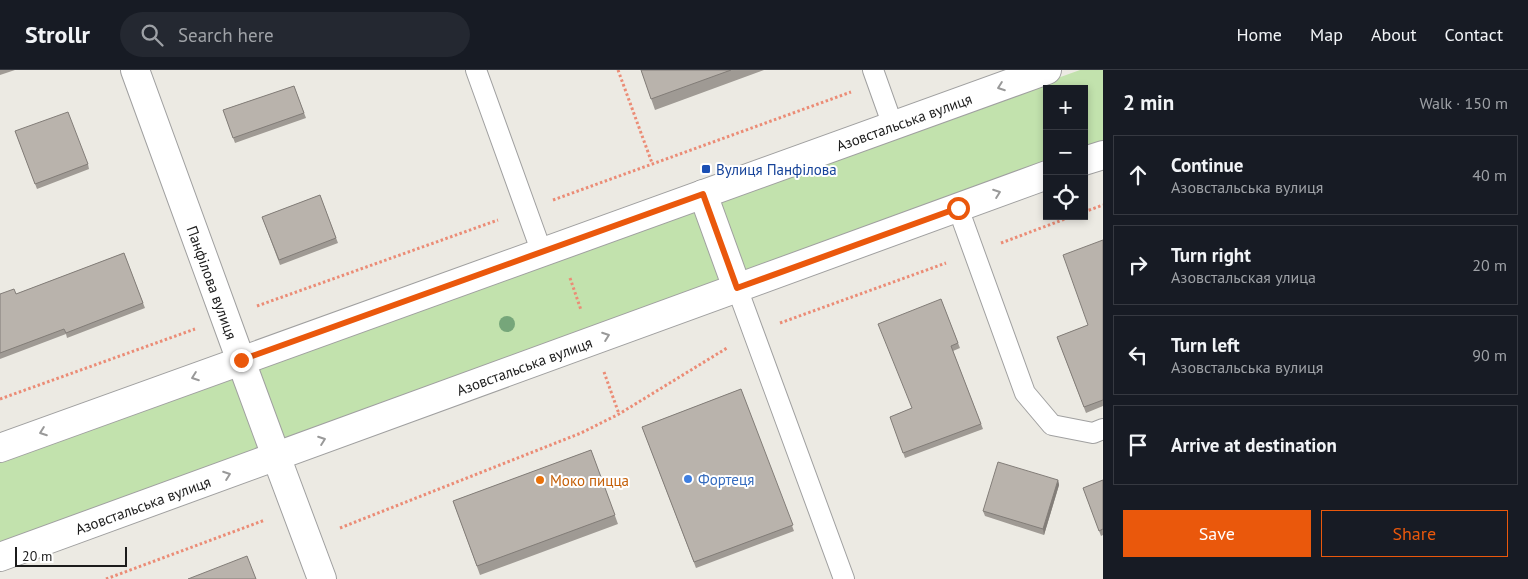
<!DOCTYPE html>
<meta charset="utf-8">
<style>
:root{--surface:#171b24;--page:#242831;--text:#f1f3f6;--muted:#9ea1a6;--line:#363941;--accent:#ea580c}
body{margin:0;font-family:"PT Sans",sans-serif;background:var(--page);color:var(--text)}
.controls{position:absolute;right:15px;top:15px;display:grid;overflow:hidden;border-radius:0px;box-shadow:0 2px 8px #0003}
.controls button{width:45px;height:45px;display:grid;place-items:center;padding:0;border:0;border-bottom:1px solid var(--line);background:var(--surface);color:var(--text);font:25px sans-serif}
.scale{position:absolute;left:15px;bottom:12px;width:112px;box-sizing:border-box;padding-left:5px;border:2px solid #1c1c1c;border-top:0;font-size:14px;line-height:18px;white-space:nowrap;color:#1c1c1c;-webkit-text-stroke:4px #fff;paint-order:stroke}
.stop{position:absolute;width:15px;height:15px;margin:-11px;border:4px solid #ea580c;border-radius:50%;background:#fff}
.stop.end{background:#ea580c;border-color:#fff;box-shadow:0 1px 5px #0008}
.list{margin:0;padding:0;list-style:none}
h2{display:flex;justify-content:space-between;align-items:center;height:65px;margin:0;padding:0 20px;font-size:21px}
h2 small{font-size:16px;font-weight:400;color:var(--muted)}
.list li{display:grid;grid-template-columns:32px 1fr auto;gap:15px;align-items:center;box-sizing:border-box;height:80px;margin:0 10px 10px;padding:0 10px;border:1px solid var(--line);border-radius:0px}
.list b{display:block;font-size:19px;white-space:nowrap}
.list p{margin:0;font-size:16px;white-space:nowrap;color:var(--muted)}
.list em{font-size:16px;font-style:normal;color:var(--muted)}
.actions{display:flex;gap:10px;padding:15px 20px}
.actions a{flex:1;padding:11px 0;border:1px solid var(--accent);border-radius:0px;text-align:center;font-size:18px;color:var(--accent)}
.actions .main{background:var(--accent);color:#fff}
.icon{flex:none;width:28px;height:28px;fill:none;stroke:currentColor;stroke-width:2;stroke-linecap:round;stroke-linejoin:round}
.map{position:relative;flex:none;width:1103px;height:509px;overflow:hidden}
header{display:flex;align-items:center;gap:30px;box-sizing:border-box;height:70px;padding:0 25px;background:var(--surface);border-bottom:1px solid var(--line)}
header strong{font-size:24px}
nav{display:flex;gap:28px;margin-inline-start:auto;font-size:18px}
.search{width:350px;height:45px;background:var(--page);display:flex;align-items:center;gap:12px;box-sizing:border-box;padding:0 18px;border-radius:28px;color:var(--muted);font-size:19px}
main{display:flex}
aside{flex:1;background:var(--surface)}
.map>svg:first-child{display:block}
.grass{fill:#c2e2ad}
.lines{fill:none;stroke-linecap:round;stroke-linejoin:round}
.service-casing{stroke:#a0a0a0;stroke-width:22}
.minor-casing{stroke:#a0a0a0;stroke-width:30}
.tertiary-casing{stroke:#a0a0a0;stroke-width:30}
.path{stroke:#eb8c76;stroke-width:3;stroke-dasharray:2.5 2.5;stroke-linecap:butt}
.service{stroke:#fff;stroke-width:20}
.minor{stroke:#fff;stroke-width:28}
.tertiary{stroke:#fff;stroke-width:28}
.tree{fill:#76a67a}
.wall{fill:#9f9a94}
.shaded-wall{fill:#827d78}
.building{fill:#b9b3ac;stroke:#827d78}
.oneway{stroke:#999}
.route{stroke:#ea580c;stroke-width:6}
.transit-dot{fill:#1a4fb4;stroke:#fff;stroke-width:2}
.shop-dot{fill:#3f7fe0;stroke:#fff;stroke-width:2}
.food-dot{fill:#e8710a;stroke:#fff;stroke-width:2}
.labels{text-anchor:middle;dominant-baseline:central;stroke-width:4;stroke-linejoin:round;paint-order:stroke}
.street-label{font-size:15px;fill:#1c1c1c;stroke:#fff}
.transit-label{font-size:15px;fill:#164399;stroke:#fff;text-anchor:start}
.shop-label{font-size:15px;fill:#366cbe;stroke:#fff;text-anchor:start}
.food-label{font-size:15px;fill:#c56008;stroke:#fff;text-anchor:start}
</style>
<header>
<strong>Strollr</strong>
<div class="search"><svg class="icon" aria-label="search" viewBox="0 0 24 24"><circle cx="10" cy="10" r="6"/><path d="M15 15l6 6"/></svg>Search here</div>
<nav><a>Home</a><a>Map</a><a>About</a><a>Contact</a></nav>
</header>
<main>
<div class="map">
<svg width="1103" height="509" viewBox="0 0 1103 509">
<rect width="100%" height="100%" fill="#eceae3"/>
<path class="grass" d="M 1080,0 L 1103,0 L 1103,75 L 1084,82 L 1084,19 L 1047,19 L 1047,96 L 0,475 L 0,390 Z"/>
<g class="lines">
<defs>
<path id="service" d="M 476,0 L 542,183
M 873,0 L 893,56
M 958,138 L 1025,323 L 1052,355 L 1093,363 L 1103,359
M 737,218 L 844,509"/>
<g id="minor">
<path id="s1" d="M 135,0 L 241,291"/>
<path d="M 276,386 L 322,509"/>
</g>
<g id="tertiary">
<path d="M 1084,91 L 1103,85"/>
<path d="M 703,124 L 737,218"/>
<path d="M 241,291 L 276,386"/>
<path id="s2" d="M 0,378 L 1047,0"/>
<path id="s3" d="M 0,487 L 1047,105"/>
</g>
</defs>
<use href="#service" class="service-casing"/>
<use href="#minor" class="minor-casing"/>
<use href="#tertiary" class="tertiary-casing"/>
<path class="path" d="M 618,0 L 652,93
M 553,130 L 851,22
M 1084,142 L 1103,135
M 1001,173 L 1073,146
M 570,208 L 581,240
M 257,236 L 498,150
M 780,253 L 946,193
M 604,302 L 619,344
M 0,329 L 195,259
M 340,458 L 581,363 L 619,344 L 727,278
M 106,509 L 265,450"/>
<use href="#service" class="service"/>
<use href="#minor" class="minor"/>
<use href="#tertiary" class="tertiary"/>
</g>
<circle class="tree" cx="507" cy="254" r="8"/>
<path class="wall" d="M 0,0 L 15,0 L 0,5 Z
M 641,0 L 764,0 L 655,40 Z
M 294,16 L 306,48 L 235,73 L 223,40 Z
M 15,61 L 88,94 L 89,99 L 37,119 Z
M 320,125 L 338,173 L 280,195 L 262,147 Z
M 1103,170 L 1103,336 L 1086,343 L 1057,267 L 1088,255 Z
M 124,183 L 145,238 L 67,268 L 66,264 L 0,289 L 0,224 L 16,224 Z
M 941,229 L 960,278 L 953,281 L 983,359 L 905,388 L 890,347 L 912,338 Z
M 741,319 L 794,461 L 696,498 L 642,357 Z
M 591,380 L 618,454 L 480,505 L 453,431 Z
M 1058,410 L 1059,415 L 1044,465 L 985,446 L 983,441 Z
M 1103,410 L 1103,465 L 1101,466 L 1083,418 Z"/>
<path class="shaded-wall" d="M 1058,410 L 1059,415 L 1044,465 L 1043,459 Z"/>
<path class="building" d="M 641,0 L 731,0 L 651,29 Z
M 294,16 L 304,43 L 233,68 L 223,40 Z
M 68,42 L 88,94 L 35,114 L 15,61 Z
M 320,125 L 336,168 L 279,190 L 262,147 Z
M 1103,170 L 1103,330 L 1084,337 L 1057,267 L 1088,255 L 1063,185 Z
M 124,183 L 143,233 L 66,263 L 64,259 L 0,283 L 0,224 L 14,219 L 16,224 Z
M 941,229 L 958,273 L 951,276 L 981,354 L 903,383 L 890,347 L 912,338 L 878,254 Z
M 741,319 L 793,455 L 694,492 L 642,357 Z
M 591,380 L 615,445 L 477,496 L 453,431 Z
M 998,392 L 1058,410 L 1043,459 L 983,441 Z
M 1103,410 L 1103,459 L 1099,461 L 1083,418 Z
M 247,486 L 256,509 L 188,509 Z"/>
<defs><path id="oneway-chevron" d="M-2-3.5L2.5 0L-2 3.5" fill="none" stroke-width="1.6" stroke-linecap="round" stroke-linejoin="round" transform="scale(1.25)"/></defs>
<g class="oneway">
<use href="#oneway-chevron" transform="translate(1001 17) rotate(160)"/>
<use href="#oneway-chevron" transform="translate(997 123) rotate(-20)"/>
<use href="#oneway-chevron" transform="translate(606 266) rotate(-20)"/>
<use href="#oneway-chevron" transform="translate(195 307) rotate(160)"/>
<use href="#oneway-chevron" transform="translate(43 362) rotate(160)"/>
<use href="#oneway-chevron" transform="translate(322 370) rotate(-20)"/>
<use href="#oneway-chevron" transform="translate(227 405) rotate(-20)"/>
</g>
<g class="lines">
<path class="route" d="M 241,290 L 703,124 L 737,218 L 958,138"/>
</g>
<rect class="transit-dot" x="701" y="94" width="10" height="10" rx="2.5"/>
<circle class="shop-dot" cx="688" cy="409" r="5"/>
<circle class="food-dot" cx="540" cy="410" r="5"/>
<g class="labels">
<g class="street-label">
<text stroke="none"><textPath href="#s2" startOffset="961">Азовстальська вулиця</textPath></text>
<text stroke="none"><textPath href="#s1" startOffset="226">Панфілова вулиця</textPath></text>
<text stroke="none"><textPath href="#s3" startOffset="558">Азовстальська вулиця</textPath></text>
<text stroke="none"><textPath href="#s3" startOffset="152">Азовстальська вулиця</textPath></text>
</g>
<g class="transit-label">
<text x="716" y="99">Вулиця Панфілова</text>
</g>
<g class="shop-label">
<text x="698" y="409">Фортеця</text>
</g>
<g class="food-label">
<text x="550" y="410">Моко пицца</text>
</g>
</g>
</svg>
<div class="controls">
<button>+</button>
<button>−</button>
<button><svg class="icon" aria-label="locate" viewBox="0 0 24 24"><circle cx="12" cy="12" r="6"/><path d="M12 2v4M12 18v4M2 12h4M18 12h4"/></svg></button>
</div>
<div class="scale">20 m</div>
<div class="stop" style="left:958px;top:138px"></div>
<div class="stop end" style="left:241px;top:290px"></div>
</div>
<aside>
<h2>2 min<small>Walk · 150 m</small></h2>
<ul class="list">
<li><svg class="icon" aria-label="ahead" viewBox="0 0 24 24"><path d="M12 20V5M6 11l6-6 6 6"/></svg><div><b>Continue</b><p>Азовстальська вулиця</p></div><em>40 m</em></li>
<li><svg class="icon" aria-label="right" viewBox="0 0 24 24"><path d="M7 20v-9h11M14 6l5 5-5 5"/></svg><div><b>Turn right</b><p>Азовстальская улица</p></div><em>20 m</em></li>
<li><svg class="icon" aria-label="left" viewBox="0 0 24 24"><path d="M17 20v-9H6M10 6l-5 5 5 5"/></svg><div><b>Turn left</b><p>Азовстальська вулиця</p></div><em>90 m</em></li>
<li><svg class="icon" aria-label="arrive" viewBox="0 0 24 24"><path d="M6 21V4h12l-3 4 3 4H6"/></svg><div><b>Arrive at destination</b></div></li>
</ul>
<div class="actions"><a class="main">Save</a><a>Share</a></div>
</aside>
</main>
